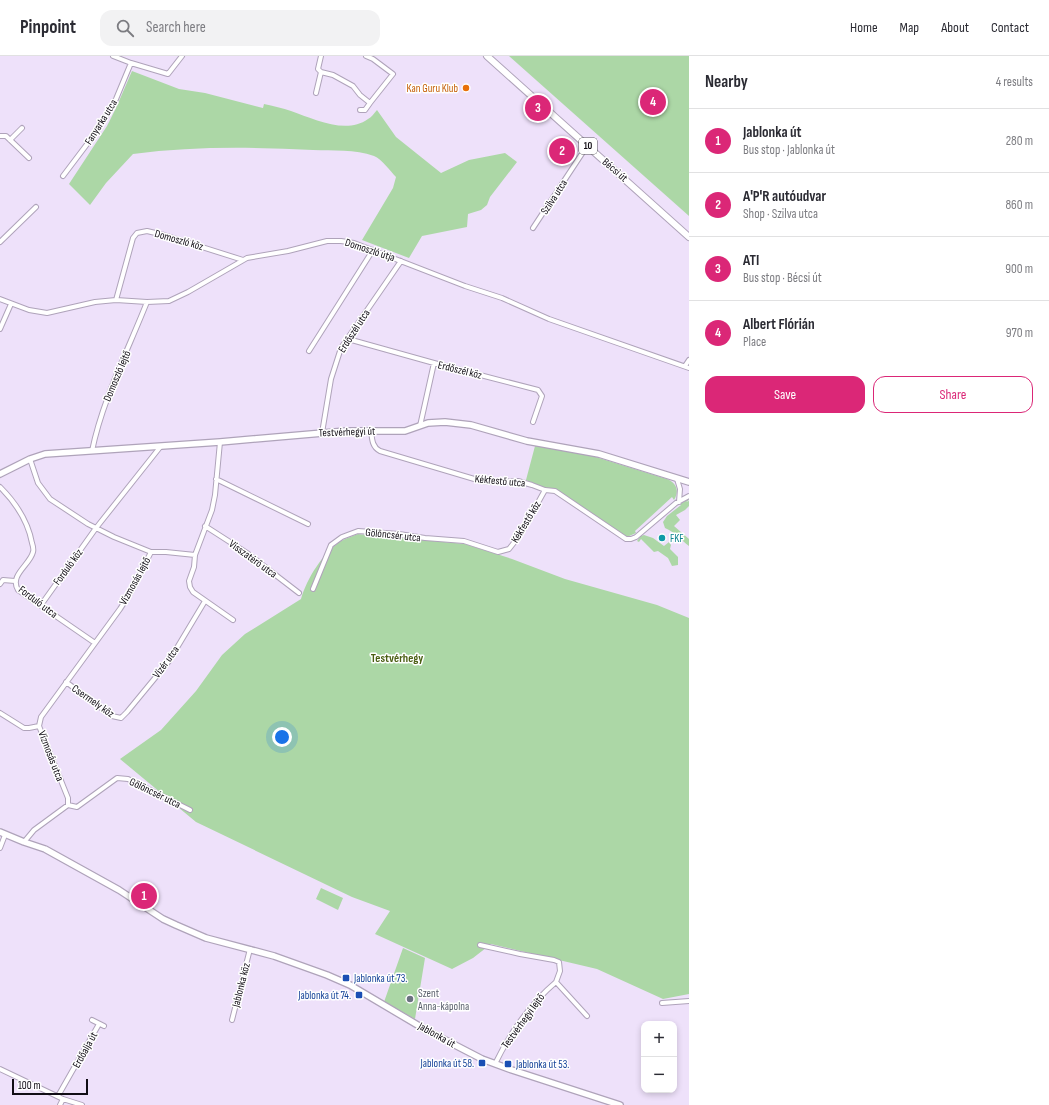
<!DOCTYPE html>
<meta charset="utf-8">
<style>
:root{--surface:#fff;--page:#f2f2f3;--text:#2b2b33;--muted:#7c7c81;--line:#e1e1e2;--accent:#db2777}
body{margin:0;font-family:"Sofia Sans Condensed",sans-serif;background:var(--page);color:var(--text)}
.controls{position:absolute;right:12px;bottom:12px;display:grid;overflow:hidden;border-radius:8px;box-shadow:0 2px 6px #0003}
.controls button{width:36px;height:36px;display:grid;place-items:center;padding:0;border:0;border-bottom:1px solid var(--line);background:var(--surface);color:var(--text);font:20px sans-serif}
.scale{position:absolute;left:12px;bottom:10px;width:76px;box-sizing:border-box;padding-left:4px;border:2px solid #110d15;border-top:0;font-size:11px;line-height:14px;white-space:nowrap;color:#110d15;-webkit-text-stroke:3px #fff;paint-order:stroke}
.you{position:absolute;left:282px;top:681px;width:14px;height:14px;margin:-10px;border:3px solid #fff;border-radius:50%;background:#1a73e8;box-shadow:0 0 0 6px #1a73e833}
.badge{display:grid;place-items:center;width:26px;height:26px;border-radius:50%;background:var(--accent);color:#fff;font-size:13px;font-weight:700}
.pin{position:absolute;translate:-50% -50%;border:2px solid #fff;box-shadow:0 1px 4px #0006}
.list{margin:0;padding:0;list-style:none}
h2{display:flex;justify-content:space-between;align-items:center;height:52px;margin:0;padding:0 16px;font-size:17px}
h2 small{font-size:13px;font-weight:400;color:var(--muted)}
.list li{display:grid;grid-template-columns:26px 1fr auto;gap:12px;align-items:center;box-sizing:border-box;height:64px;padding:0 16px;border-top:1px solid var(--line)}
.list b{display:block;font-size:15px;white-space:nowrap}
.list p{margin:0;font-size:13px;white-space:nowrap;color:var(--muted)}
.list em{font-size:13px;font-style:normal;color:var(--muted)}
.actions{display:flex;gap:8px;padding:12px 16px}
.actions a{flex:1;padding:9px 0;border:1px solid var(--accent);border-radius:12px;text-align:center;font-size:14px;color:var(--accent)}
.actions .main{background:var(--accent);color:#fff}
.icon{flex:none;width:22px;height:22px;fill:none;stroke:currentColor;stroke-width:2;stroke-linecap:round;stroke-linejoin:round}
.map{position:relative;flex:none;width:689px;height:1049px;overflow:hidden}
header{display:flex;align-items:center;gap:24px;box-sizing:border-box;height:56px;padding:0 20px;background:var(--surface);border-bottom:1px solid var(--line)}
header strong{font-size:19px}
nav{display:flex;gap:22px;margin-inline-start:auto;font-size:14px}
.search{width:280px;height:36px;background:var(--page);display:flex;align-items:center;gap:10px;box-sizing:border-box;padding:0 14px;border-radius:12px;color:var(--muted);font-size:15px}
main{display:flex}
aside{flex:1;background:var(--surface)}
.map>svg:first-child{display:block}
.green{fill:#acd7a6}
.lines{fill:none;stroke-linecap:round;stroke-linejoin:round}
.street-casing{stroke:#afa3ba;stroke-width:6}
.secondary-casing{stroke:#afa3ba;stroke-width:8}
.primary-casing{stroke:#afa3ba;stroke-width:8}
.street{stroke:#fff;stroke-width:4}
.secondary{stroke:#fff;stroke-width:5.5}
.primary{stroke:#fff;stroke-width:6}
.food-dot{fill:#e8710a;stroke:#fff;stroke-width:1.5}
.culture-dot{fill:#0f9aa8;stroke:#fff;stroke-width:1.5}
.transit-dot{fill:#1a4fb4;stroke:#fff;stroke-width:1.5}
.worship-dot{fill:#6b7280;stroke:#fff;stroke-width:1.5}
.labels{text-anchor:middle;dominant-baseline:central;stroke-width:3;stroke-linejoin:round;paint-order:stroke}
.shield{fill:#fff;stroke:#58565b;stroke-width:1}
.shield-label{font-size:10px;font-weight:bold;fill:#110d15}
.food-label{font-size:11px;fill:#c56008;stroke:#fff;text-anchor:end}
.street-label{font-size:11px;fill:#110d15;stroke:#fff}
.culture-label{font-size:11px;fill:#0d838f;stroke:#fff;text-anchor:start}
.transit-label{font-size:11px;fill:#164399;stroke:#fff;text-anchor:start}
.worship-label{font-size:11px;fill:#5b616d;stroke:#fff;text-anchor:start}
.neighbourhood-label{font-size:12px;font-weight:bold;fill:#4b5e13;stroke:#fff}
</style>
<header>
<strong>Pinpoint</strong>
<div class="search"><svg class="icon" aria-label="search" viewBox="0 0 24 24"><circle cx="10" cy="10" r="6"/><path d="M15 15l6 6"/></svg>Search here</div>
<nav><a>Home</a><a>Map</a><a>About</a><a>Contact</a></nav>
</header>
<main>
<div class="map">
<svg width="689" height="1049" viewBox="0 0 689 1049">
<rect width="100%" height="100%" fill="#eee1fa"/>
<path class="green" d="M 509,0 L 689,0 L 689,160 Z
M 132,15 L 179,33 L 205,37 L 263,52 L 264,48 C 273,50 283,52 291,55 C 314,63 346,79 368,63 C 372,61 374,57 377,54 L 396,81 L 441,117 L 469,104 L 505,97 L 517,106 L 490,141 L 487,149 L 481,154 L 468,158 L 467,171 L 422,180 L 409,202 L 362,184 L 393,132 L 396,121 C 390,115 382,103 374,100 C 355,93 333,95 313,94 C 253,91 193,90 133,98 L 106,127 L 90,149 L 69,128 L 107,70 L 116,52 Z
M 535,390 L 586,398 L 667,423 C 676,427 680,434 674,444 L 672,441 L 635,475 L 636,477 L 627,481 L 569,443 L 526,424 Z
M 689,443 L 689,444 L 686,446 L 689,445 L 689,450 L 685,454 L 676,459 L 680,464 L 674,470 L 689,483 L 689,490 C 681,484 675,476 665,472 L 663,466 L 667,460 L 681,449 L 680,448 Z
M 358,478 L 465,488 L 512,503 L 565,523 L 657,549 L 689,562 L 689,938 L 663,943 L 597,913 L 491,888 L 473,902 L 452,913 L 375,878 L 390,855 L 352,841 L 196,766 L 120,703 L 161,674 L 196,635 L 222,599 L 245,578 L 301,543 C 307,522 323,497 341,485 C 346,482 353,480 358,478 Z
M 644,479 L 653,482 L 664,490 L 669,486 L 671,489 L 670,493 L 678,501 L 678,509 L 672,510 L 668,502 L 658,495 L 654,496 L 641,483 L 639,486 L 637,485 L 641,480 Z
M 321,832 L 343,842 L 338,854 L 316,843 Z
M 403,892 L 425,902 L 415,963 L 384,946 Z"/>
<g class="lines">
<defs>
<path id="street" d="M 113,0 L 131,7 L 168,18 L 182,0
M 321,0 L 318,13 L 321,16 L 333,19 L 353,30 L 360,39 L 370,47 L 393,18 L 373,3 L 366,0
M 316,37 L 321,16
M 360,54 L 365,54 L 370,47
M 0,80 L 6,80 L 29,102
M 10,84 L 22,72
M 63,120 L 97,75 L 116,43 L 131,7
M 533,172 L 587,90
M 0,186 L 36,151
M 0,243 L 29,254 L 47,257 L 95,246 L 116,244 L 147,246 L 169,245 L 188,236 L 247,202 L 288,195 L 327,185 L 341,185 L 354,187 L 465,230 L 502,242 L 549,263 L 689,312
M 116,244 L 133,182 L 137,177 L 147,175 L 164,179 L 243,204
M 0,273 L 11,248
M 348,283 L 434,307 L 538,334 L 542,340 L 533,366
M 309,295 L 373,194
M 685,310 L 689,304
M 420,370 L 434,307
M 371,374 C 372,383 372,391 380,395 L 481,425 L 491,426 L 518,425 L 532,429 L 545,434 L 555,435 L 626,483 L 631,483 L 636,481 L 676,447 L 689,440
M 322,377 L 331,323 L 341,292 L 401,205
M 220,386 L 215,439 L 212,454 L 195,499 L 194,511 L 189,525 L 190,531 L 193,536 L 233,564
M 92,395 C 102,345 128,294 147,246
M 30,403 L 38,427 L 50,443 L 88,468 L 114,481 L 151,496 L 166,496 L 195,499
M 216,423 L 308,468
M 677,423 L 680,433 L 679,446
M 0,431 C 16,447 28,465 32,487 C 33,490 34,493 33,496 C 30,509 9,519 18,534 L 95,587
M 205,470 L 247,497 L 299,537
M 0,528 L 3,524 L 15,525
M 313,533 L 331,489 L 342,481 L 358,475 L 399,478 L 425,482 L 464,485 L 498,496 L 509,493 L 520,479 L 545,434
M 41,549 L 96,472 L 161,390
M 66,626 L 112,660 L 121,662 L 127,656 L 169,605 L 205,545
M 0,657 L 24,672 L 29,672 L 39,670
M 68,749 L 68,742 L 39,670 L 41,661 L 120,553 L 131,536 L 151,496
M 24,786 L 34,774 L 68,749 L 77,751 L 117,722 L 128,723 L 190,754
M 0,792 L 5,779
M 480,889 L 520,898 L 554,904 L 559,906 L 560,915 L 556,926 L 587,960
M 662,947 L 689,945
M 92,964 L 104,970
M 232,964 L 250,893
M 495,1008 C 510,977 530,948 556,926
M 0,1013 L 63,1043 L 82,1049
M 58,1040 L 99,968
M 60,1049 L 63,1043"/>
<path id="secondary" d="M 0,418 L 30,403 L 45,398 L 220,386 L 346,375 L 405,375 L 428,367 L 445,366 L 471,369 L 527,385 L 599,398 L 689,426
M 0,776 L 24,786 L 45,793 L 119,834 L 163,863 L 176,869 L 206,882 L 274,900 L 327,919 L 350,929 L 426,974 L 482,1003 L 512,1014 L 620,1049"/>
<path id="primary" d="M 487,0 L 689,181"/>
</defs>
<use href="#street" class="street-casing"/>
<use href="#secondary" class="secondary-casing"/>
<use href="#primary" class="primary-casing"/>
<use href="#street" class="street"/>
<use href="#secondary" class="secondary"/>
<use href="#primary" class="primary"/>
</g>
<circle class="food-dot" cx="466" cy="32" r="4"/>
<circle class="culture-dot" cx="662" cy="482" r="4"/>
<g class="transit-dot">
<rect x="342" y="918" width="8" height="8" rx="2"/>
<rect x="355" y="935" width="8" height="8" rx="2"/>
<rect x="478" y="1003" width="8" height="8" rx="2"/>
<rect x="504" y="1004" width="8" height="8" rx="2"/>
</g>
<circle class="worship-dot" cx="410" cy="943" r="4"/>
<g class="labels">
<rect class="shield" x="579" y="82" width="18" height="16" rx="3"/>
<g class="shield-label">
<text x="588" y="90">10</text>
</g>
<g class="food-label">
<text x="458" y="32">Kan Guru Klub</text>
</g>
<g class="street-label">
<text transform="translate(101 66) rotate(-58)">Fanyarka utca</text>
<text transform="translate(615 114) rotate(41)">Bécsi út</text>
<text transform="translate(554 141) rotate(-57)">Szilva utca</text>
<text transform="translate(179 184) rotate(16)">Domoszló köz</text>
<text transform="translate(370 194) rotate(18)">Domoszló útja</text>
<text transform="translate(354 275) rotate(-57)">Erdőszél utca</text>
<text transform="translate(460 314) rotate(14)">Erdőszél köz</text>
<text transform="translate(117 320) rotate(-67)">Domoszló lejtő</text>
<text transform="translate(347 376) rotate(-2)">Testvérhegyi út</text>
<text transform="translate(500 425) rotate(5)">Kékfestő utca</text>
<text transform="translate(526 466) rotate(-59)">Kékfestő köz</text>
<text transform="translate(393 479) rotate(6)">Gölöncsér utca</text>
<text transform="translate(253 503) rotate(36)">Visszatérő utca</text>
<text transform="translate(68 511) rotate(-54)">Forduló köz</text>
<text transform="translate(135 525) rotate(-61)">Vízmosás lejtő</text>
<text transform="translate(38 546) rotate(37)">Forduló utca</text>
<text transform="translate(166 606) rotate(-54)">Vízér utca</text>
<text transform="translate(93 645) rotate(35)">Csermely köz</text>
<text transform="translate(51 700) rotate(69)">Vízmosás utca</text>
<text transform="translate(155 737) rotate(26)">Gölöncsér utca</text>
<text transform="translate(241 929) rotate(-76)">Jablonka köz</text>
<text transform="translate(523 965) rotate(-54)">Testvérhegyi lejtő</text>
<text transform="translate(437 979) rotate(29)">Jablonka út</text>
<text transform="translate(85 994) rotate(-61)">Erdőalja út</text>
</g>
<g class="culture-label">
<text x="670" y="482">FKF</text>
</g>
<g class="transit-label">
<text x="354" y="922">Jablonka út 73.</text>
<text x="351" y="939" text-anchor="end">Jablonka út 74.</text>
<text x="474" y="1007" text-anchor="end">Jablonka út 58.</text>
<text x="516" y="1008">Jablonka út 53.</text>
</g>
<g class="worship-label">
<text x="418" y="937">Szent<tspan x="418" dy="13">Anna-kápolna</tspan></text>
</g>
<g class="neighbourhood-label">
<text x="397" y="602">Testvérhegy</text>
</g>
</g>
</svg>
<div class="controls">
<button>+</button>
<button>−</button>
</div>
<div class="scale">100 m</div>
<div class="you"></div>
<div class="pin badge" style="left:144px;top:840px">1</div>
<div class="pin badge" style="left:562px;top:95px">2</div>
<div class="pin badge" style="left:538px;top:52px">3</div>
<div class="pin badge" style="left:653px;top:46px">4</div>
</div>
<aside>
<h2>Nearby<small>4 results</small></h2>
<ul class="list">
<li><span class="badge">1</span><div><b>Jablonka út</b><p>Bus stop · Jablonka út</p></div><em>280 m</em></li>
<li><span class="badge">2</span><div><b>A'P'R autóudvar</b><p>Shop · Szilva utca</p></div><em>860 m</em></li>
<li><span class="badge">3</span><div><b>ATI</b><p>Bus stop · Bécsi út</p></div><em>900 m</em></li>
<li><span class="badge">4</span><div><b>Albert Flórián</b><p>Place</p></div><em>970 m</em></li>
</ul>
<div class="actions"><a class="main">Save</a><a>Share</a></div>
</aside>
</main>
